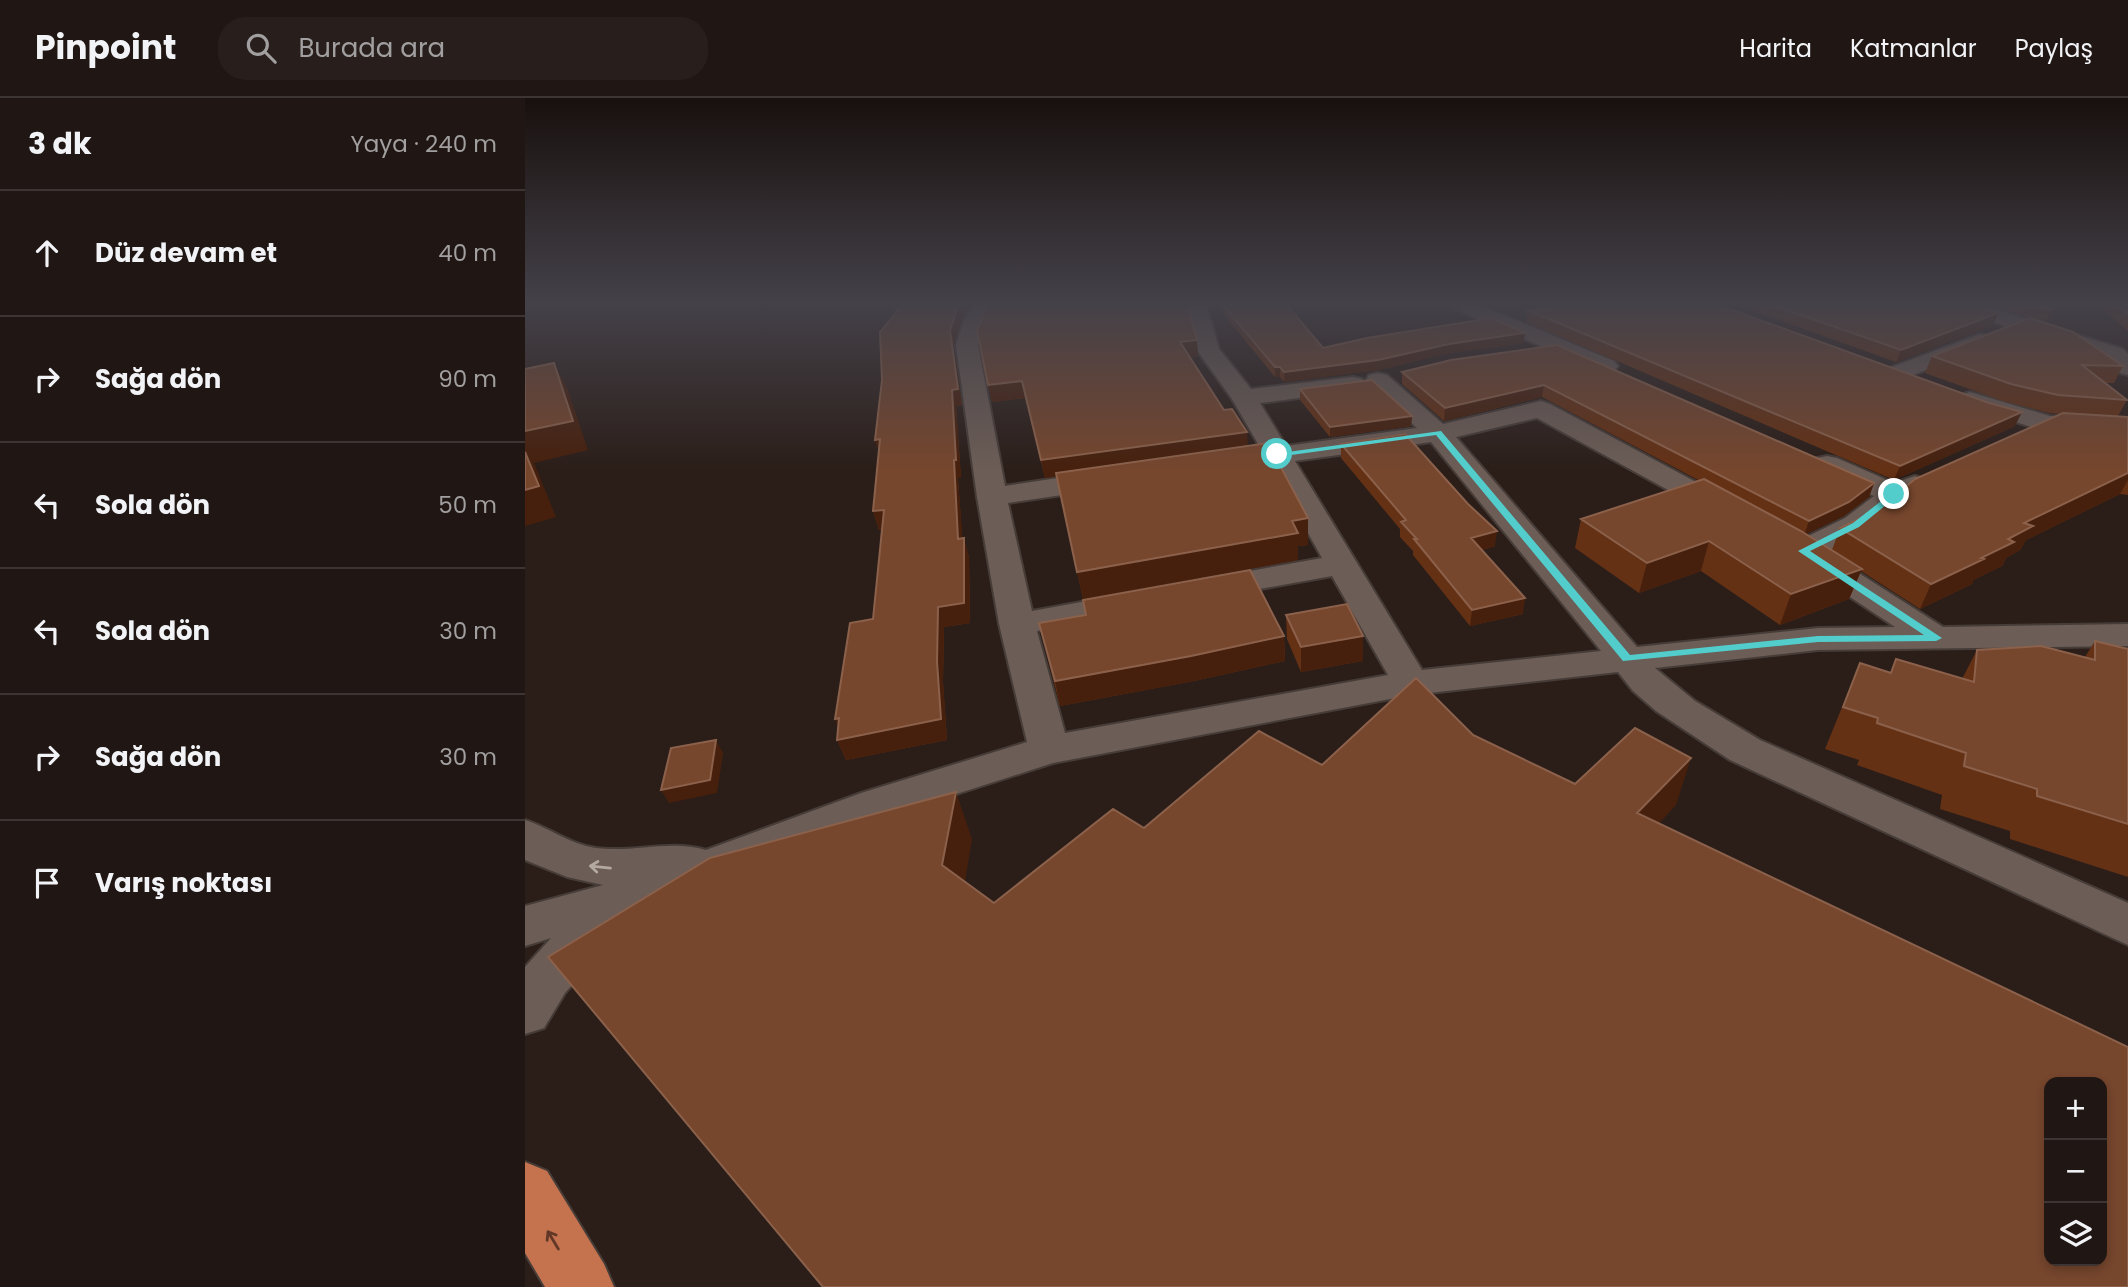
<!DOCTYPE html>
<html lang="tr">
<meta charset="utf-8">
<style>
:root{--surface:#201613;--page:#281f1c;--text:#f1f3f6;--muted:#a29fa0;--line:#3d3533}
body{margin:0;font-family:Poppins,sans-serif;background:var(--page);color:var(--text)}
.controls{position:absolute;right:21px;bottom:21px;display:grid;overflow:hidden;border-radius:14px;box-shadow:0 4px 10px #0003}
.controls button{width:63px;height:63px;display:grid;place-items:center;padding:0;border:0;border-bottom:2px solid var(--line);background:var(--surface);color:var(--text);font:35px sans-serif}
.stop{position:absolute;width:21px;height:21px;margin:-16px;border:5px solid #53cdcb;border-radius:50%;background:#fff}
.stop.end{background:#53cdcb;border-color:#fff;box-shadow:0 2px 7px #0008}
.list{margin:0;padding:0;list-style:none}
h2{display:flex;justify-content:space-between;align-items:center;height:91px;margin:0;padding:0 28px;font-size:30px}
h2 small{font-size:23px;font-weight:400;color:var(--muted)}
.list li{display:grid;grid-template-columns:46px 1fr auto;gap:21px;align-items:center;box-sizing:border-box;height:126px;padding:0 28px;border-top:2px solid var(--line)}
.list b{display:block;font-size:26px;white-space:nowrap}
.list em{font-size:23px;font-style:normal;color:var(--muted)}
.icon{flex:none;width:38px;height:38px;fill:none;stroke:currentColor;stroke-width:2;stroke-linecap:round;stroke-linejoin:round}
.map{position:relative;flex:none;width:1603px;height:1189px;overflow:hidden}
header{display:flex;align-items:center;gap:42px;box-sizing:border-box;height:98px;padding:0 35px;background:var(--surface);border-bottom:2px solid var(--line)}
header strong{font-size:33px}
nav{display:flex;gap:38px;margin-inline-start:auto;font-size:24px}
.search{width:490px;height:63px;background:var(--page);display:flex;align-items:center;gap:18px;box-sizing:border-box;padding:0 24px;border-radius:28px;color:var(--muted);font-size:26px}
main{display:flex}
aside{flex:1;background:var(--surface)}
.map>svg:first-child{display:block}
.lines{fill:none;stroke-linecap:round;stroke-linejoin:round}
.minor-casing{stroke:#463c38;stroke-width:4}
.highway-casing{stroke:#463c38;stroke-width:4}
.minor{fill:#6c5d56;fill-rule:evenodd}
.highway{fill:#c5724e;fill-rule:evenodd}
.wall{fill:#653115}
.shaded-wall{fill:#47200d}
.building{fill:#76462d;stroke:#8b614b;stroke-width:2;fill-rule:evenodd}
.oneway{stroke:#b4a8a2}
.oneway2{stroke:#613827}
.route{fill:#53cdcb}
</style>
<header>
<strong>Pinpoint</strong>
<div class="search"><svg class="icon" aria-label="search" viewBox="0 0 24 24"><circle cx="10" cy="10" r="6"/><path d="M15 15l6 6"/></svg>Burada ara</div>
<nav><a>Harita</a><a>Katmanlar</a><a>Paylaş</a></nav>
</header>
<main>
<aside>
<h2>3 dk<small>Yaya · 240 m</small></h2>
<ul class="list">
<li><svg class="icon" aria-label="ahead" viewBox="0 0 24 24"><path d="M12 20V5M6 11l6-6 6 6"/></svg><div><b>Düz devam et</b></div><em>40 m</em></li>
<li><svg class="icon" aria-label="right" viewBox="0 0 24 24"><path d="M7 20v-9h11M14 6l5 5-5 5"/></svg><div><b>Sağa dön</b></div><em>90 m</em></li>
<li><svg class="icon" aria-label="left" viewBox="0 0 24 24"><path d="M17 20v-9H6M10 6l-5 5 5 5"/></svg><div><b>Sola dön</b></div><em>50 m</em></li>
<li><svg class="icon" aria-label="left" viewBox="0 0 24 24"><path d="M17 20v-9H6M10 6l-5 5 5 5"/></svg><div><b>Sola dön</b></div><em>30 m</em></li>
<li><svg class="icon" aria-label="right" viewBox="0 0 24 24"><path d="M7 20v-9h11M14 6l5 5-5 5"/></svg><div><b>Sağa dön</b></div><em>30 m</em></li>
<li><svg class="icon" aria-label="arrive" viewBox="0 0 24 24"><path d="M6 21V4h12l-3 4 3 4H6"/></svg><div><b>Varış noktası</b></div></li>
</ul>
</aside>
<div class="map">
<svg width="1603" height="1189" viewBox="0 0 1603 1189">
<rect width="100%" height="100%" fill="#2b1e19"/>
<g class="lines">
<defs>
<path id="minor" d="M 450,206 L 470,206 L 461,222 L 453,247 L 480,388 L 586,372 L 596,375 L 600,381 L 596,387 L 586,390 L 483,405 L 507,513 L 611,494 L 623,497 L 628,504 L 623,511 L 611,514 L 512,533 L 540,635 L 863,577 L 807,478 L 680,501 L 668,498 L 663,491 L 668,484 L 680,481 L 797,460 L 745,367 L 698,373 L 688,371 L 684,365 L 688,359 L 736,351 L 707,301 L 672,252 L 661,206 L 681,206 L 694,251 L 726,291 L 828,279 L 837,281 L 840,286 L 837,291 L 828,293 L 735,305 L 761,348 L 892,330 L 844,287 L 841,282 L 844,277 L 853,275 L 862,277 L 918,326 L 1016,303 L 1025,306 L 1216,408 L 1220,414 L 1216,420 L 1205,423 L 1194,420 L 1012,320 L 931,339 L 1112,549 L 1293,530 L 1370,529 L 1274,465 L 1262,453 L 1267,446 L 1320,420 L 1349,398 L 1292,372 L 1288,366 L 1292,360 L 1302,358 L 1312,360 L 1369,385 L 1390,378 L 1400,381 L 1405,387 L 1400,393 L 1379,402 L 1342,434 L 1301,454 L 1418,529 L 1603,526 L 1603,548 L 1293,552 L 1130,570 L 1170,603 L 1235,642 L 1603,805 L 1603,847 L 1205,662 L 1131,613 L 1108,593 L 1093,574 L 886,597 L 528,665 L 366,717 L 207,780 L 183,794 L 87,823 L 92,831 L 84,845 L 40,895 L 19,930 L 0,936 L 0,869 L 26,840 L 0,848 L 0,808 L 78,787 L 42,779 L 0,762 L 0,722 C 25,730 44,746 71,750 C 108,755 146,741 181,752 L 336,695 L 502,644 L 474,526 L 452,399 L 431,247 L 439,222 ZM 906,344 L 1076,553 L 897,572 L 770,363 Z
M 925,206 L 952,206 L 1089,263 L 1093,268 L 1089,273 L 1073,273 L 928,210 Z
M 1422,206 L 1453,206 L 1598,251 L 1603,256 L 1603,277 L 1595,275 L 1582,261 L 1425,210 Z
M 1455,236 L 1463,238 L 1466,243 L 1463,248 L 1380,280 L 1372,282 L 1364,280 L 1360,275 L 1364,270 Z
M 1445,294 L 1525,318 L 1603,323 L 1603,339 L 1523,334 L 1436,307 L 1432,302 L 1436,297 Z"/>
<path id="highway" d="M 0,1064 L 22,1073 L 79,1166 L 89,1189 L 20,1189 L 0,1155 Z"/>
</defs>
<use href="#minor" class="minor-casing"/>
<use href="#highway" class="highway-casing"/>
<use href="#minor" class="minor"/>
<use href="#highway" class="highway"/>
</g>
<path class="wall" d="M 366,206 L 447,206 L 437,221 L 428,247 L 437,307 L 431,308 L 436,380 L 433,380 L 437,440 L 444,459 L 445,525 L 419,529 L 418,584 L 422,642 L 321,662 L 312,642 L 348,521 L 357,432 L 354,432 L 348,413 L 354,353 L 350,342 L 373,212 L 368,212 Z
M 463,206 L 673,258 L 664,259 L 699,312 L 722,334 L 722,348 L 783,420 L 783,447 L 773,448 L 773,462 L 558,501 L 531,378 L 520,380 L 500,300 L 467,304 L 463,287 Z
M 690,206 L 761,206 L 798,250 L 999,245 L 924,255 L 853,272 L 759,284 L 755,279 L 750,279 Z
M 1209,206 L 1443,206 L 1473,215 L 1468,227 L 1371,264 Z
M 1461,206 L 1538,206 L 1520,224 Z
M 1572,206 L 1603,206 L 1603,233 Z
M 1002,212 L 1490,328 L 1369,382 L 1001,224 Z
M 1032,247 L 1349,385 L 1344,399 L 1319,418 L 1281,436 L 1307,452 L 1315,430 L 1353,412 L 1536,316 L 1524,315 L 1478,303 L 1400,275 L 1407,258 L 1598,268 L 1589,285 L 1580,285 L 1602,302 L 1593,318 L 1603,319 L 1603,397 L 1595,396 L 1501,442 L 1495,452 L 1481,460 L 1477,468 L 1448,482 L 1447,486 L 1395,511 L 1336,473 L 1324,501 L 1255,527 L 1176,473 L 1114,495 L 1050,450 L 1056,421 L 1175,383 L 1017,299 L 919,323 L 877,286 L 877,274 Z
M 775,291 L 887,318 L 886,328 L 805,339 L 775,302 Z
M 816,346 L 970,448 L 957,452 L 998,516 L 945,528 L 888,457 L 888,453 L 875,439 L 875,431 L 816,360 Z
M 761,517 L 838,538 L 838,563 L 776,574 L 762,541 Z
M 514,525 L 759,538 L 760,563 L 669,583 L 535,608 Z
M 1570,543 L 1603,551 L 1603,779 L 1485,741 L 1485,733 L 1415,711 L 1417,697 L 1332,667 L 1334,662 L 1300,651 L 1335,565 L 1365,575 L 1371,561 L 1437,581 L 1452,552 L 1560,559 Z"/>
<path class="shaded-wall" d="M 434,206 L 447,206 L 437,221 L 428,247 L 437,307 L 431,308 L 436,380 L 433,380 L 439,459 L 433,441 L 429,362 L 425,232 Z
M 1532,206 L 1538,206 L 1520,224 L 1526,212 Z
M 1473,215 L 1468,227 L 1371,264 L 1376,252 Z
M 1000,235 L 999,245 L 924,255 L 853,272 L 759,284 L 759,274 L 924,246 Z
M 672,242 L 673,258 L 656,260 L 655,244 Z
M 29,265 L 43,292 L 63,352 L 9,365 L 31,419 L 0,428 L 0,333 Z
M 750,269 L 755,269 L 755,279 L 750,279 Z
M 497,283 L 500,300 L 467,304 L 463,287 Z
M 1019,287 L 1017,299 L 919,323 L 920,310 Z
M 1497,314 L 1490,328 L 1369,382 L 1375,368 Z
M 887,318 L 886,328 L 805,339 L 805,329 Z
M 722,334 L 723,351 L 520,380 L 516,362 Z
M 355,341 L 356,359 L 350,342 Z
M 1603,375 L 1603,382 L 1595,396 L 1501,442 L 1495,452 L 1481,460 L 1477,468 L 1448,482 L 1447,486 L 1395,511 L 1406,486 L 1456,460 L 1483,441 L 1499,425 Z
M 1349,385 L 1344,399 L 1319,418 L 1279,437 L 1284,423 Z
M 359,412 L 364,430 L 354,432 L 348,413 Z
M 783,420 L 783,447 L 773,448 L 773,462 L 558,501 L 552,474 L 767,423 Z
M 972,433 L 970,448 L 945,456 L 946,440 Z
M 439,440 L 444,459 L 445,525 L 419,529 L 418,584 L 422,642 L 321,662 L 312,642 L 318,641 L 310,621 L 413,509 Z
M 1184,443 L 1176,473 L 1114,495 L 1122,465 Z
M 1337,471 L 1324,501 L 1255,527 L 1266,496 Z
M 1000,500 L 998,516 L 945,528 L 947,512 Z
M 759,538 L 760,563 L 669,583 L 535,608 L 530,583 Z
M 838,538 L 838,563 L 776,574 L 776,549 Z
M 191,642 L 198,655 L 192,695 L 144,705 L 136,692 Z
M 1166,660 L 1151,707 L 1099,763 L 1112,715 Z
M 431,694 L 447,741 L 435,814 L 417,767 Z"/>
<path class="building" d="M 378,206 L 434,206 L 425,232 L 433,291 L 427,292 L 431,362 L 429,362 L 433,441 L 439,440 L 439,505 L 413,509 L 412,564 L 416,621 L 312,642 L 314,620 L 310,621 L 325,525 L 348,521 L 359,412 L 348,413 L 355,341 L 350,342 L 357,282 L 355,234 Z
M 463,206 L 662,206 L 672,242 L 655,244 L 699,312 L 707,311 L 722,334 L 516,362 L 497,283 L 463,287 L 452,232 Z
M 697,206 L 761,206 L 798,250 L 842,240 L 967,220 L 1000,235 L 924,246 L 853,262 L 759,274 L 755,269 L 750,269 Z
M 1044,206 L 1191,206 L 1464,305 L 1497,314 L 1375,368 L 1002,212 Z
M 1244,206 L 1443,206 L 1473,215 L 1376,252 Z
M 1503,206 L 1532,206 L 1526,212 Z
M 1591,206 L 1603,206 L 1603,216 Z
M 1505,220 L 1548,234 L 1598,268 L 1557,267 L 1602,302 L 1533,297 L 1486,286 L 1407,258 Z
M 1032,247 L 1349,385 L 1324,404 L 1284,423 L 1019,287 L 920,310 L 877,274 L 926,262 Z
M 29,265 L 48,323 L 0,333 L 0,271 Z
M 847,282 L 887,318 L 805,329 L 775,291 Z
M 1538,315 L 1603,319 L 1603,375 L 1499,425 L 1508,428 L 1483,441 L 1489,444 L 1456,460 L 1459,461 L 1406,486 L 1315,430 L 1353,412 L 1390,381 Z
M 880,336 L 943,406 L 972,433 L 946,440 L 1000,500 L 947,512 L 889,441 L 892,441 L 876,424 L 881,422 L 816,346 Z
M 743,345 L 783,420 L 767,423 L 773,435 L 552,474 L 531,375 Z
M 0,354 L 14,388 L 0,392 Z
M 1179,381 L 1276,433 L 1337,471 L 1266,496 L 1184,443 L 1122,465 L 1056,421 Z
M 725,472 L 759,538 L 666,558 L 530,583 L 514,525 L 561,517 L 558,502 Z
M 822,506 L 838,538 L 776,549 L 761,517 Z
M 1570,543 L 1603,551 L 1603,726 L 1512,698 L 1512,691 L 1439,668 L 1441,655 L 1352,625 L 1353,620 L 1318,609 L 1335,565 L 1366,575 L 1371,561 L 1449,584 L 1452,552 L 1516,548 L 1570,562 Z
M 891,580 L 948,637 L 1050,686 L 1110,630 L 1166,660 L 1112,715 L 1603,949 L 1603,1189 L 298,1189 L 23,859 L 185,760 L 431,694 L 417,767 L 469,805 L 588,711 L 619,730 L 734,633 L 797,667 ZM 1524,984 L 1577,984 L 1577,1163 L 1524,1163 Z
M 191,642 L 185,682 L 136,692 L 146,650 Z"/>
<defs><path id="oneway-shaft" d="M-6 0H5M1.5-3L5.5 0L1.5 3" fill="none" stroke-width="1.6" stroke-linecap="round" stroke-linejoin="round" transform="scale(1.75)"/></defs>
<use class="oneway" href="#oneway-shaft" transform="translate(75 769) rotate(-174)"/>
<use class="oneway2" href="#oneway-shaft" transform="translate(28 1142) rotate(-121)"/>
<linearGradient id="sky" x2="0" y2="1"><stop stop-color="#18100e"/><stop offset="0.55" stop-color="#444149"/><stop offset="1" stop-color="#444149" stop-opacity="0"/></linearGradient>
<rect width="1603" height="372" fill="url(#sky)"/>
<path class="route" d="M 916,333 L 1105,557 L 1293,538 L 1399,537 L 1273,453 L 1328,425 L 1369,393 L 1372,398 L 1334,429 L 1285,453 L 1417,540 L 1411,543 L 1293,544 L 1098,563 L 911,337 L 752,359 L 748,356 Z"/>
</svg>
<div class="controls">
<button>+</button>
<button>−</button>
<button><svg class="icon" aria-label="layers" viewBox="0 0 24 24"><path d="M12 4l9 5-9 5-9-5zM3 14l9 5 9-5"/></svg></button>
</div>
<div class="stop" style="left:752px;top:356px"></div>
<div class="stop end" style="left:1369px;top:396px"></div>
</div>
</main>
